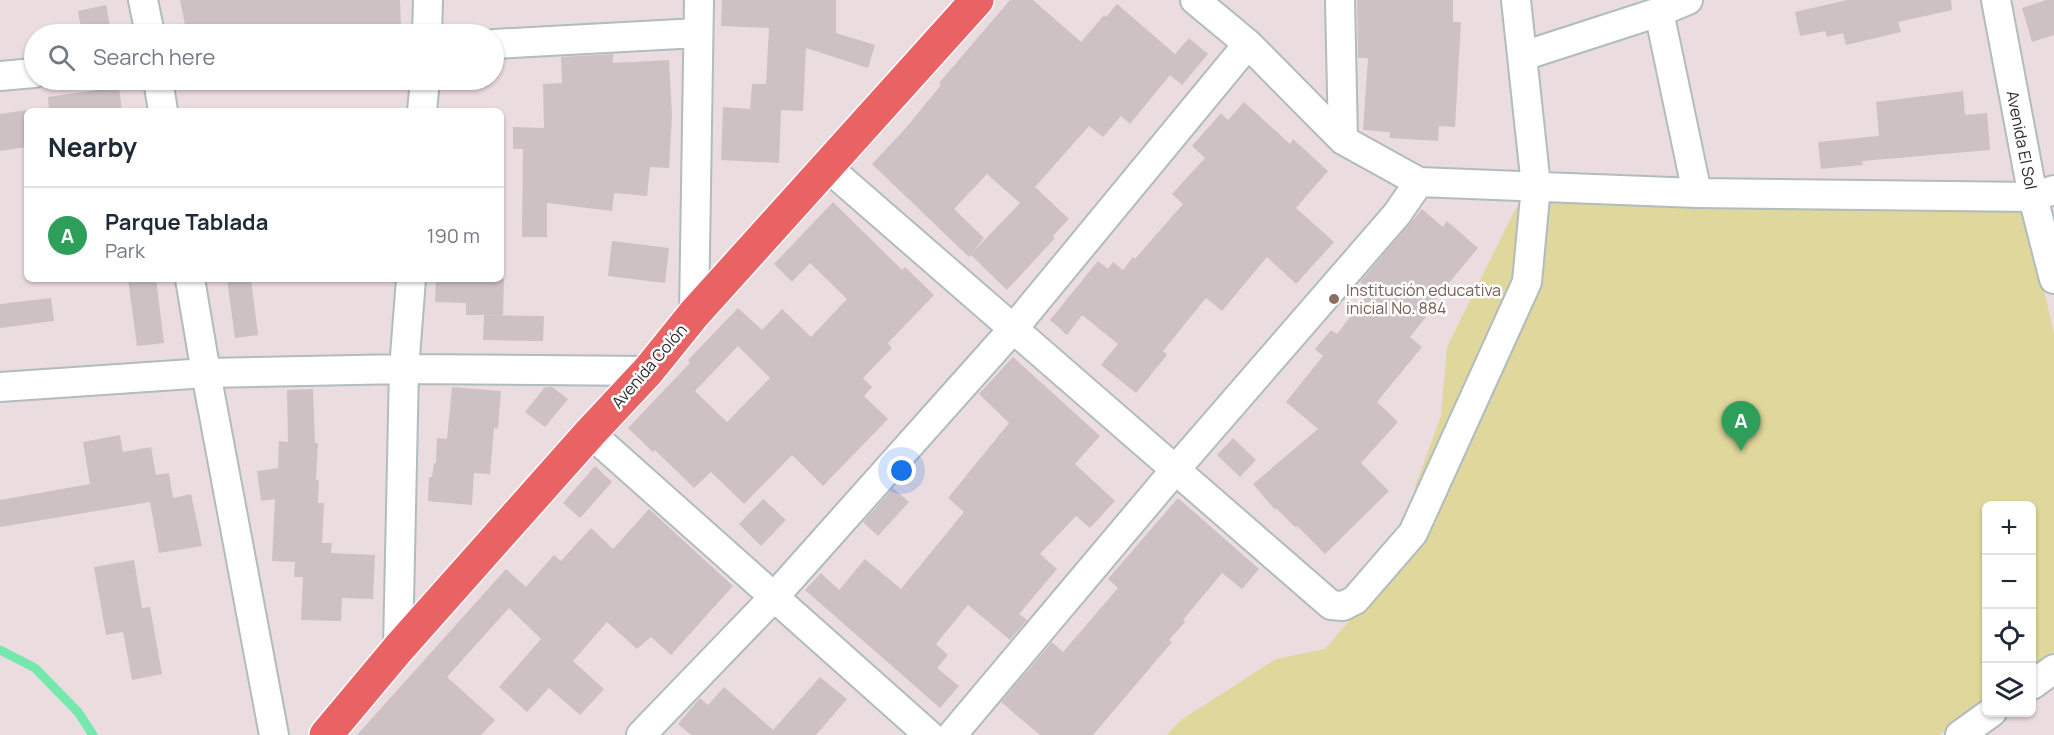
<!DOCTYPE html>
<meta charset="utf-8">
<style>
:root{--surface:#fff;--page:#f6f6f7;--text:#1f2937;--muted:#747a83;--line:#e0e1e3;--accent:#307f8a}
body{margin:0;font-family:Manrope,sans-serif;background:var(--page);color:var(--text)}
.controls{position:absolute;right:18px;bottom:18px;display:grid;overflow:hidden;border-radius:9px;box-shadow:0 2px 4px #0004}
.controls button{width:54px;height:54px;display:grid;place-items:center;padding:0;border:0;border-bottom:2px solid var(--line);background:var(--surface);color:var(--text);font:30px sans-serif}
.you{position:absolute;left:902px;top:471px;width:21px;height:21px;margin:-15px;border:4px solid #fff;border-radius:50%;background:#1a73e8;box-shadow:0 0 0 9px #1a73e833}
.badge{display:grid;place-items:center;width:39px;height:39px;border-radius:50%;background:var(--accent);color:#fff;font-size:20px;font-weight:700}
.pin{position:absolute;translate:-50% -50px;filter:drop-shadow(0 2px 3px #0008)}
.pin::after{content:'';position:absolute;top:32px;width:21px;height:18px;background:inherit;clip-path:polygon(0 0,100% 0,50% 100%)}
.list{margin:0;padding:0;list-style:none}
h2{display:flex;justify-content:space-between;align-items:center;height:78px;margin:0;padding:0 24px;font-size:26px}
h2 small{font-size:20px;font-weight:400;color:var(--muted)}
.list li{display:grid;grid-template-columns:39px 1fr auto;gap:18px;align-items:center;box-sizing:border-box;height:96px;padding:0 24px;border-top:2px solid var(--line)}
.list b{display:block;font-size:22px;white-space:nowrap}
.list p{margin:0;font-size:20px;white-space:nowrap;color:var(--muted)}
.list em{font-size:20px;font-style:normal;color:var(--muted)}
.icon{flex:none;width:33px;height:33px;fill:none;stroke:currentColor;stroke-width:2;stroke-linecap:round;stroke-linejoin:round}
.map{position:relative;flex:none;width:2054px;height:735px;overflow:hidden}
.search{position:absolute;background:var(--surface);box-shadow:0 2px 4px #0004;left:24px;top:24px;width:480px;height:66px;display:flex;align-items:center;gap:15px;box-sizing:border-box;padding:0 21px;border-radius:33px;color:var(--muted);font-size:22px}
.panel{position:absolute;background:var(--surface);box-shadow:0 2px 4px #0004;left:24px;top:108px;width:480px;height:174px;border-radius:9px}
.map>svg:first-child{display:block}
.green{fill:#dfd79b}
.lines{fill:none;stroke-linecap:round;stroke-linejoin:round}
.stream{stroke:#74e8ad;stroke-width:9}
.building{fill:#cec1c3;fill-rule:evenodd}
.street-casing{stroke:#b0bcbd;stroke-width:32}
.primary-casing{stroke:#fff;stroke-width:36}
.street{stroke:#fff;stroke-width:28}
.primary{stroke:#e96365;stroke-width:33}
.education-dot{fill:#8d6e63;stroke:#fff;stroke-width:2}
.labels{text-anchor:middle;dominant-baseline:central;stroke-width:5;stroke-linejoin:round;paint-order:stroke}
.street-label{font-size:16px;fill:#2a2a2a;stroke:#fff}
.education-label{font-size:16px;fill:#785e54;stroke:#fff;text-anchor:start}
</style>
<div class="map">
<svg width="2054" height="735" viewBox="0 0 2054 735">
<rect width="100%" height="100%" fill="#ebdcdf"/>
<path class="green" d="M 1540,179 L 2025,208 L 2054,334 L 2054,651 L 2032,667 L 2032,506 L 1986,506 L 1986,700 L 1939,735 L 1167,735 L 1181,720 L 1276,659 L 1325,649 L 1411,548 L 1415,487 L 1441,416 L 1447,347 L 1515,210 Z"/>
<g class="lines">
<path class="stream" d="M 0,650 L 35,668 L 78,712 L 93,735"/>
</g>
<path class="building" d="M 180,0 L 400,0 L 401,27 L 297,29 L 297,24 L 249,25 L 249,28 L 186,30 Z
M 722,0 L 836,0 L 836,33 L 875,45 L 868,68 L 806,48 L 803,111 L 781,110 L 779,163 L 721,160 L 723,107 L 750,109 L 752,84 L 766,84 L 769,28 L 721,26 Z
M 1010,0 L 1033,0 L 1081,42 L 1104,15 L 1106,17 L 1117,4 L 1175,54 L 1189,38 L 1208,54 L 1182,85 L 1170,75 L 1130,124 L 1121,116 L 1103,137 L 1089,126 L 1035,187 L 1069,219 L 1053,236 L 1055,238 L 1007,290 L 971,255 L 969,257 L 872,164 L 904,130 L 941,85 L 939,83 ZM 987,174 L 1020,203 L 972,253 L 984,238 L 954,209 Z
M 1357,0 L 1453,0 L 1453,22 L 1461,22 L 1455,127 L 1439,126 L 1438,141 L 1390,138 L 1390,132 L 1363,130 L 1368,58 L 1358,58 Z
M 1847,0 L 1951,0 L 1952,10 L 1898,22 L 1901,32 L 1846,45 L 1843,33 L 1827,37 L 1825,31 L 1800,36 L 1795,12 Z
M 2046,0 L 2054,0 L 2054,35 L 2032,42 L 2022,8 Z
M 106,5 L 111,31 L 82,34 L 78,11 Z
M 613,54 L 613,63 L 669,60 L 672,116 L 669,168 L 650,167 L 647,196 L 614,193 L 612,211 L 547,203 L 547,237 L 522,237 L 523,149 L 513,149 L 513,127 L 544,128 L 543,84 L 562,83 L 561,57 Z
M 119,87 L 122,111 L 49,111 L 48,97 Z
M 1963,91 L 1965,115 L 1987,113 L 1990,150 L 1862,161 L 1863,165 L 1821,169 L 1818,142 L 1879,136 L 1876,102 Z
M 1244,102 L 1290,144 L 1293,139 L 1328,171 L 1296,208 L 1334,242 L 1296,284 L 1267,257 L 1222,311 L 1206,298 L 1163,351 L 1167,355 L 1136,393 L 1101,365 L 1118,344 L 1082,315 L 1067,335 L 1050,320 L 1098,261 L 1108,269 L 1113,262 L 1123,270 L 1133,257 L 1135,259 L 1183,204 L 1172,194 L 1205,158 L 1192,146 L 1221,113 L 1228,120 Z
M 27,110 L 27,147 L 0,151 L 0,114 Z
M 833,202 L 902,270 L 905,267 L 934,295 L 888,343 L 892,348 L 863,378 L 872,387 L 864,396 L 888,419 L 823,486 L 792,455 L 744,504 L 711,472 L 694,488 L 655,450 L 653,452 L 628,428 L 690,363 L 688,360 L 738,308 L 762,330 L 782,309 L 811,337 L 847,299 L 810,263 L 792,282 L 774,264 ZM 738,346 L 770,378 L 727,422 L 695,391 Z
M 1422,209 L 1443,227 L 1447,221 L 1478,248 L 1423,314 L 1426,317 L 1410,337 L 1422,347 L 1377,402 L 1398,422 L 1361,463 L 1389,491 L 1325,554 L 1297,526 L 1295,527 L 1276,508 L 1275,510 L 1253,484 L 1318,429 L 1286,402 L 1323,356 L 1315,349 L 1331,330 L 1337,334 L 1370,291 L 1360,282 Z
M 612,241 L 669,248 L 665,283 L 608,276 Z
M 128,279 L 156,279 L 164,343 L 137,346 Z
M 227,279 L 251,279 L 258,335 L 235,338 Z
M 436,279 L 504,279 L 503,315 L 466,315 L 466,303 L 435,302 Z
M 51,298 L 54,321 L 0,328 L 0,304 Z
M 484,315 L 544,316 L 543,341 L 483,340 Z
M 1013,357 L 1100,436 L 1075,464 L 1115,501 L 1090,528 L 1076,516 L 1040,554 L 1057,569 L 1019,614 L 1027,620 L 1010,640 L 968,605 L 936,644 L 948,655 L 937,668 L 959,686 L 940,708 L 805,590 L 821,573 L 839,590 L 865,559 L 901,589 L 964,512 L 948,498 L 1009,423 L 979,394 Z
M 452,387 L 501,391 L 498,429 L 494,428 L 490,474 L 474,473 L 472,505 L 428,501 L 429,477 L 432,477 L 434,463 L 436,463 L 437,438 L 447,439 Z
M 545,387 L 552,387 L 568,399 L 545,427 L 525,412 Z
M 313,389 L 315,443 L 318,443 L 316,480 L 319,480 L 318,503 L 324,503 L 322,543 L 332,543 L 331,553 L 375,555 L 373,599 L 342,598 L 341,621 L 301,620 L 303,577 L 294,577 L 295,562 L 272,561 L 275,499 L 261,501 L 257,471 L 278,468 L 279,441 L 288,442 L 287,390 Z
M 120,435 L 123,452 L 151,447 L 156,475 L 169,473 L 173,498 L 191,494 L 202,546 L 159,553 L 150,502 L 0,527 L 0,500 L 90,484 L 83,442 Z
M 1233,438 L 1256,460 L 1240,477 L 1217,455 Z
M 595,466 L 612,482 L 580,518 L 563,503 Z
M 893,488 L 909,502 L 878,536 L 863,522 Z
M 1178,498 L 1259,569 L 1242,589 L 1222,573 L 1183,620 L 1185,622 L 1169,640 L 1172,642 L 1093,735 L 1040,735 L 1001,702 L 1052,642 L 1063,652 L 1118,588 L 1108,579 Z
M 763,499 L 786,520 L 761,546 L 739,524 Z
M 649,509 L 733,586 L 671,655 L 651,637 L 637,649 L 607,622 L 573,661 L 604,689 L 580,715 L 549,688 L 527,712 L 499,687 L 541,639 L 509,608 L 447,677 L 495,720 L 481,735 L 357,735 L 506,569 L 526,587 L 554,555 L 561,561 L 591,528 L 613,549 Z
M 134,560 L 142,608 L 150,607 L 162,674 L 132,680 L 123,632 L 106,635 L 94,567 Z
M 820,677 L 847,699 L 816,735 L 691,735 L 678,724 L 700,698 L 708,705 L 724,687 L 773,730 Z"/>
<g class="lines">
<defs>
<path id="street" d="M 143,0 L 150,34
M 1195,0 L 1248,44 L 1343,140 L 1419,182 L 1697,193 L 2033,197 L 2054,190
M 1340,0 L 1343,140
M 1996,0 L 2033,197 L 2054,279
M 1659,12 L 1697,193
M 427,34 L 428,0
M 494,44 L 698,33
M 1523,56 L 1659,12 L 1688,0
M 0,76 L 34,73
M 158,80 L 163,111
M 422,111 L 425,80
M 826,166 L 1331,605 L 1343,606 L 1355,600 L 1413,533 L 1527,282 L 1536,186 L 1516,0
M 190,279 L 206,373 L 274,735
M 694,314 L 699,0
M 0,387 L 206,373 L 404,369 L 648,371
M 590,433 L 929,735
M 398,649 L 404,369 L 411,279
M 2032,685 L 2054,669
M 641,735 L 774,597 L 1013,329 L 1248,44
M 952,735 L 1175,470 L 1397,214 L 1419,182
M 1960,735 L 1992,712"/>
<path id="primary" d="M 326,735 L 398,649 L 590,433 L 648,371 L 694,314 L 977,0"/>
</defs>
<use href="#street" class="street-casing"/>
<use href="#primary" class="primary-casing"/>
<use href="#street" class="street"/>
<use href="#primary" class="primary"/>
</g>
<circle class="education-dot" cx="1334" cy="299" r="6"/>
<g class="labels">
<g class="street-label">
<text transform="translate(2022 140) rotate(79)">Avenida El Sol</text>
<text transform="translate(649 366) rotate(-49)">Avenida Colón</text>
</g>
<g class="education-label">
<text x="1346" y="290">Institución educativa<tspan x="1346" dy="18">inicial No. 884</tspan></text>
</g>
</g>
</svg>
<div class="controls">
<button>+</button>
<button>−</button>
<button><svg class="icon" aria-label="locate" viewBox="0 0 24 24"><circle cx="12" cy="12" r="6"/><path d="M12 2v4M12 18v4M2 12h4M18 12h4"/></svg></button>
<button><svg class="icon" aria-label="layers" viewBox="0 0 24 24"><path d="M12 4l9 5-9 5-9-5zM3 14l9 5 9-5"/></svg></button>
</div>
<div class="you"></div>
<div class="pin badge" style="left:1741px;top:451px;background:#2e9e5b">A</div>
<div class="search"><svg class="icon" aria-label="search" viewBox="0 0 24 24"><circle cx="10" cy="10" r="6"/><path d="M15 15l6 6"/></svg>Search here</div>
<section class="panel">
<h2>Nearby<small></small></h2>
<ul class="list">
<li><span class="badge" style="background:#2e9e5b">A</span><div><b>Parque Tablada</b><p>Park</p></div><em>190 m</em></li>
</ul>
</section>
</div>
